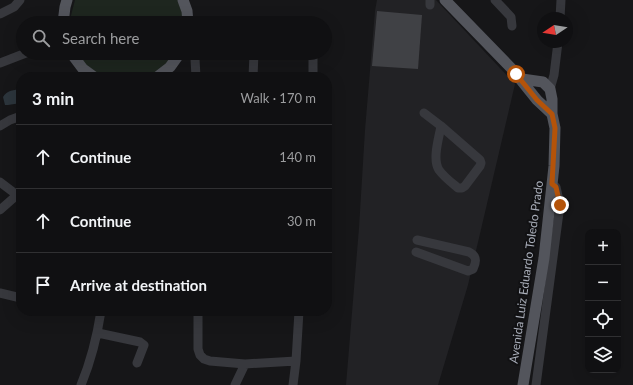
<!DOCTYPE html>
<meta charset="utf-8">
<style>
:root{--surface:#101012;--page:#1e1e20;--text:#f1f3f6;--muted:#9c9d9f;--line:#303032}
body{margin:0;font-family:Lato,sans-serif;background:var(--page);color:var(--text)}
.controls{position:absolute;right:12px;bottom:12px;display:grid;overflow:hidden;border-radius:8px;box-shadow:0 4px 16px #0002}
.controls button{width:36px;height:36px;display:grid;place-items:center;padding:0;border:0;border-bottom:1px solid var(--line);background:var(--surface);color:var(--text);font:20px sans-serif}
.compass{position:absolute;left:537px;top:12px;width:36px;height:36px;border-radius:50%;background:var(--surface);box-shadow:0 4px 16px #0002;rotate:258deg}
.stop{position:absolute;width:12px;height:12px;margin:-9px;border:3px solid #b45309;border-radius:50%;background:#fff}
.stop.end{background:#b45309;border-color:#fff;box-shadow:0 1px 4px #0008}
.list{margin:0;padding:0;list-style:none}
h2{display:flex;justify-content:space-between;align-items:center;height:52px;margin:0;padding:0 16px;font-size:17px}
h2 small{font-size:13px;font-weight:400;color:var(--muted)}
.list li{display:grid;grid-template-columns:26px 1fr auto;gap:12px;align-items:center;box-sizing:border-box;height:64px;padding:0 16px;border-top:1px solid var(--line)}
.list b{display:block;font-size:15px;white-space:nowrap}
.list em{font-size:13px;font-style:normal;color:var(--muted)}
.icon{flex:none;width:22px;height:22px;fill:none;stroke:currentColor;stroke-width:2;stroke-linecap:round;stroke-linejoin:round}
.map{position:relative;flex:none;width:633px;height:385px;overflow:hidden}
.search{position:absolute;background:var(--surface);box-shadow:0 4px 16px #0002;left:16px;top:16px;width:316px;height:44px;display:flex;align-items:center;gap:10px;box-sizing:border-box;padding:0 14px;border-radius:22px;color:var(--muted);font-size:15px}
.panel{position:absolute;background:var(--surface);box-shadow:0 4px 16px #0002;left:16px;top:72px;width:316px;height:244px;border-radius:16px}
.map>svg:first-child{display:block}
.built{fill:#222225}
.green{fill:#1e261f}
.water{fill:#2c353c}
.building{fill:#404145}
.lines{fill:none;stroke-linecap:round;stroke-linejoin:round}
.minor{stroke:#37383d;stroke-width:9}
.major{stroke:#53555c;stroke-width:11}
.route{stroke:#b45309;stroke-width:5}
.labels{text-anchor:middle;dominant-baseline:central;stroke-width:4;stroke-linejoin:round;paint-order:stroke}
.street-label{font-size:12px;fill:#a8adb8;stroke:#111113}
</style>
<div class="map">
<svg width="633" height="385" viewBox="0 0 633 385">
<rect width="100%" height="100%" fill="#161618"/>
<path class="built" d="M 377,0 L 436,0 L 515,84 L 468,285 L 438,385 L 346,385 L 359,228 L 365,130 L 375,11 Z"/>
<path class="green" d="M 75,0 L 180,0 L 184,23 L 69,23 Z
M 75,53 L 176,53 L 162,69 L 146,77 L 109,77 L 93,72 Z"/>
<path class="water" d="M 21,89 L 21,103 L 8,105 L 5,105 L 3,97 C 7,90 14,90 21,89 Z"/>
<path class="building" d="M 377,11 L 422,15 L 418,69 L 372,66 Z"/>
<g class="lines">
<path class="minor" d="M 495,0 L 511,17 L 512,26
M 430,5 L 430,0
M 0,14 L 14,7 L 20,0
M 560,18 L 561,0
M 0,63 L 26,53
M 196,77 L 195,59 L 197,53
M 253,77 L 254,53
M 313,77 L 313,53
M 550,89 L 554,75 L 558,42
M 424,113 L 441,126 L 480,160 L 481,163 L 480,166 L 465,186 L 462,188 L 458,188 C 452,183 444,177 439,170 C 432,159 439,138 441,126
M 0,126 L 10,120 L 21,116
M 0,182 L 17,195 L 21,196
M 0,210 L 17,195
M 416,252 L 468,271 L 473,269 C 477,261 477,256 469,252 L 417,240
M 0,293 L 21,298
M 198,311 L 198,349 L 200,355 L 204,359 L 210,361 L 245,364 L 296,361
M 98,333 L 140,342 L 144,345 L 137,363
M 81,385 C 91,361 97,337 101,311
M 235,385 L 245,364
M 293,385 L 296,361 L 299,311
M 536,385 L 560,205 L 556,187 L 552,184"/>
<path class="major" d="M 183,0 L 187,11 L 188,23
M 445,0 L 512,69 L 537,100 L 552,114
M 63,23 L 65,7 L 67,0
M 71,53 L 83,69 L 94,77
M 157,77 L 170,67 L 180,53
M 522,79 L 543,82 L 550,89 L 552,99 L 552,114 L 555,128 L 554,166 L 544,258 L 523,385"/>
</g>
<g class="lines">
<path class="route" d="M 516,74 L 537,100 L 552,114 L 555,128 L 552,184 L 556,187 L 560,205"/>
</g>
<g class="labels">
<g class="street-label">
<text transform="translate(526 272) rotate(-82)">Avenida Luiz Eduardo Toledo Prado</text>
</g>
</g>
</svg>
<div class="controls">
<button>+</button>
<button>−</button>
<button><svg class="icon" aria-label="locate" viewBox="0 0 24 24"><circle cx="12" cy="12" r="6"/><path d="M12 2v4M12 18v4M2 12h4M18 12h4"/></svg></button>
<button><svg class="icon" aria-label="layers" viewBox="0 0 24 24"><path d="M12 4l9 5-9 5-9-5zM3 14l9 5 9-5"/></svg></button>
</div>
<svg class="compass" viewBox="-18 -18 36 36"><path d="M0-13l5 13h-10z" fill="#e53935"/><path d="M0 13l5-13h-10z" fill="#9c9d9f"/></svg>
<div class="stop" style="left:516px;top:74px"></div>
<div class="stop end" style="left:560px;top:205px"></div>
<div class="search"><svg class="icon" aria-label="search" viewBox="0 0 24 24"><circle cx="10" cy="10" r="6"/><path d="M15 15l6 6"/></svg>Search here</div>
<section class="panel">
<h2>3 min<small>Walk · 170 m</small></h2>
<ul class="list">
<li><svg class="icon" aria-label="ahead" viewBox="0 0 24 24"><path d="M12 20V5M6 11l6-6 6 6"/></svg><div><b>Continue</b></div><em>140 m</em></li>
<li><svg class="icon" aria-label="ahead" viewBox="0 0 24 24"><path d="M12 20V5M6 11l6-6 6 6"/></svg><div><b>Continue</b></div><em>30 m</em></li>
<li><svg class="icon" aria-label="arrive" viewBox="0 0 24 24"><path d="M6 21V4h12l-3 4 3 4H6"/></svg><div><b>Arrive at destination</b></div></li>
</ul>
</section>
</div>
